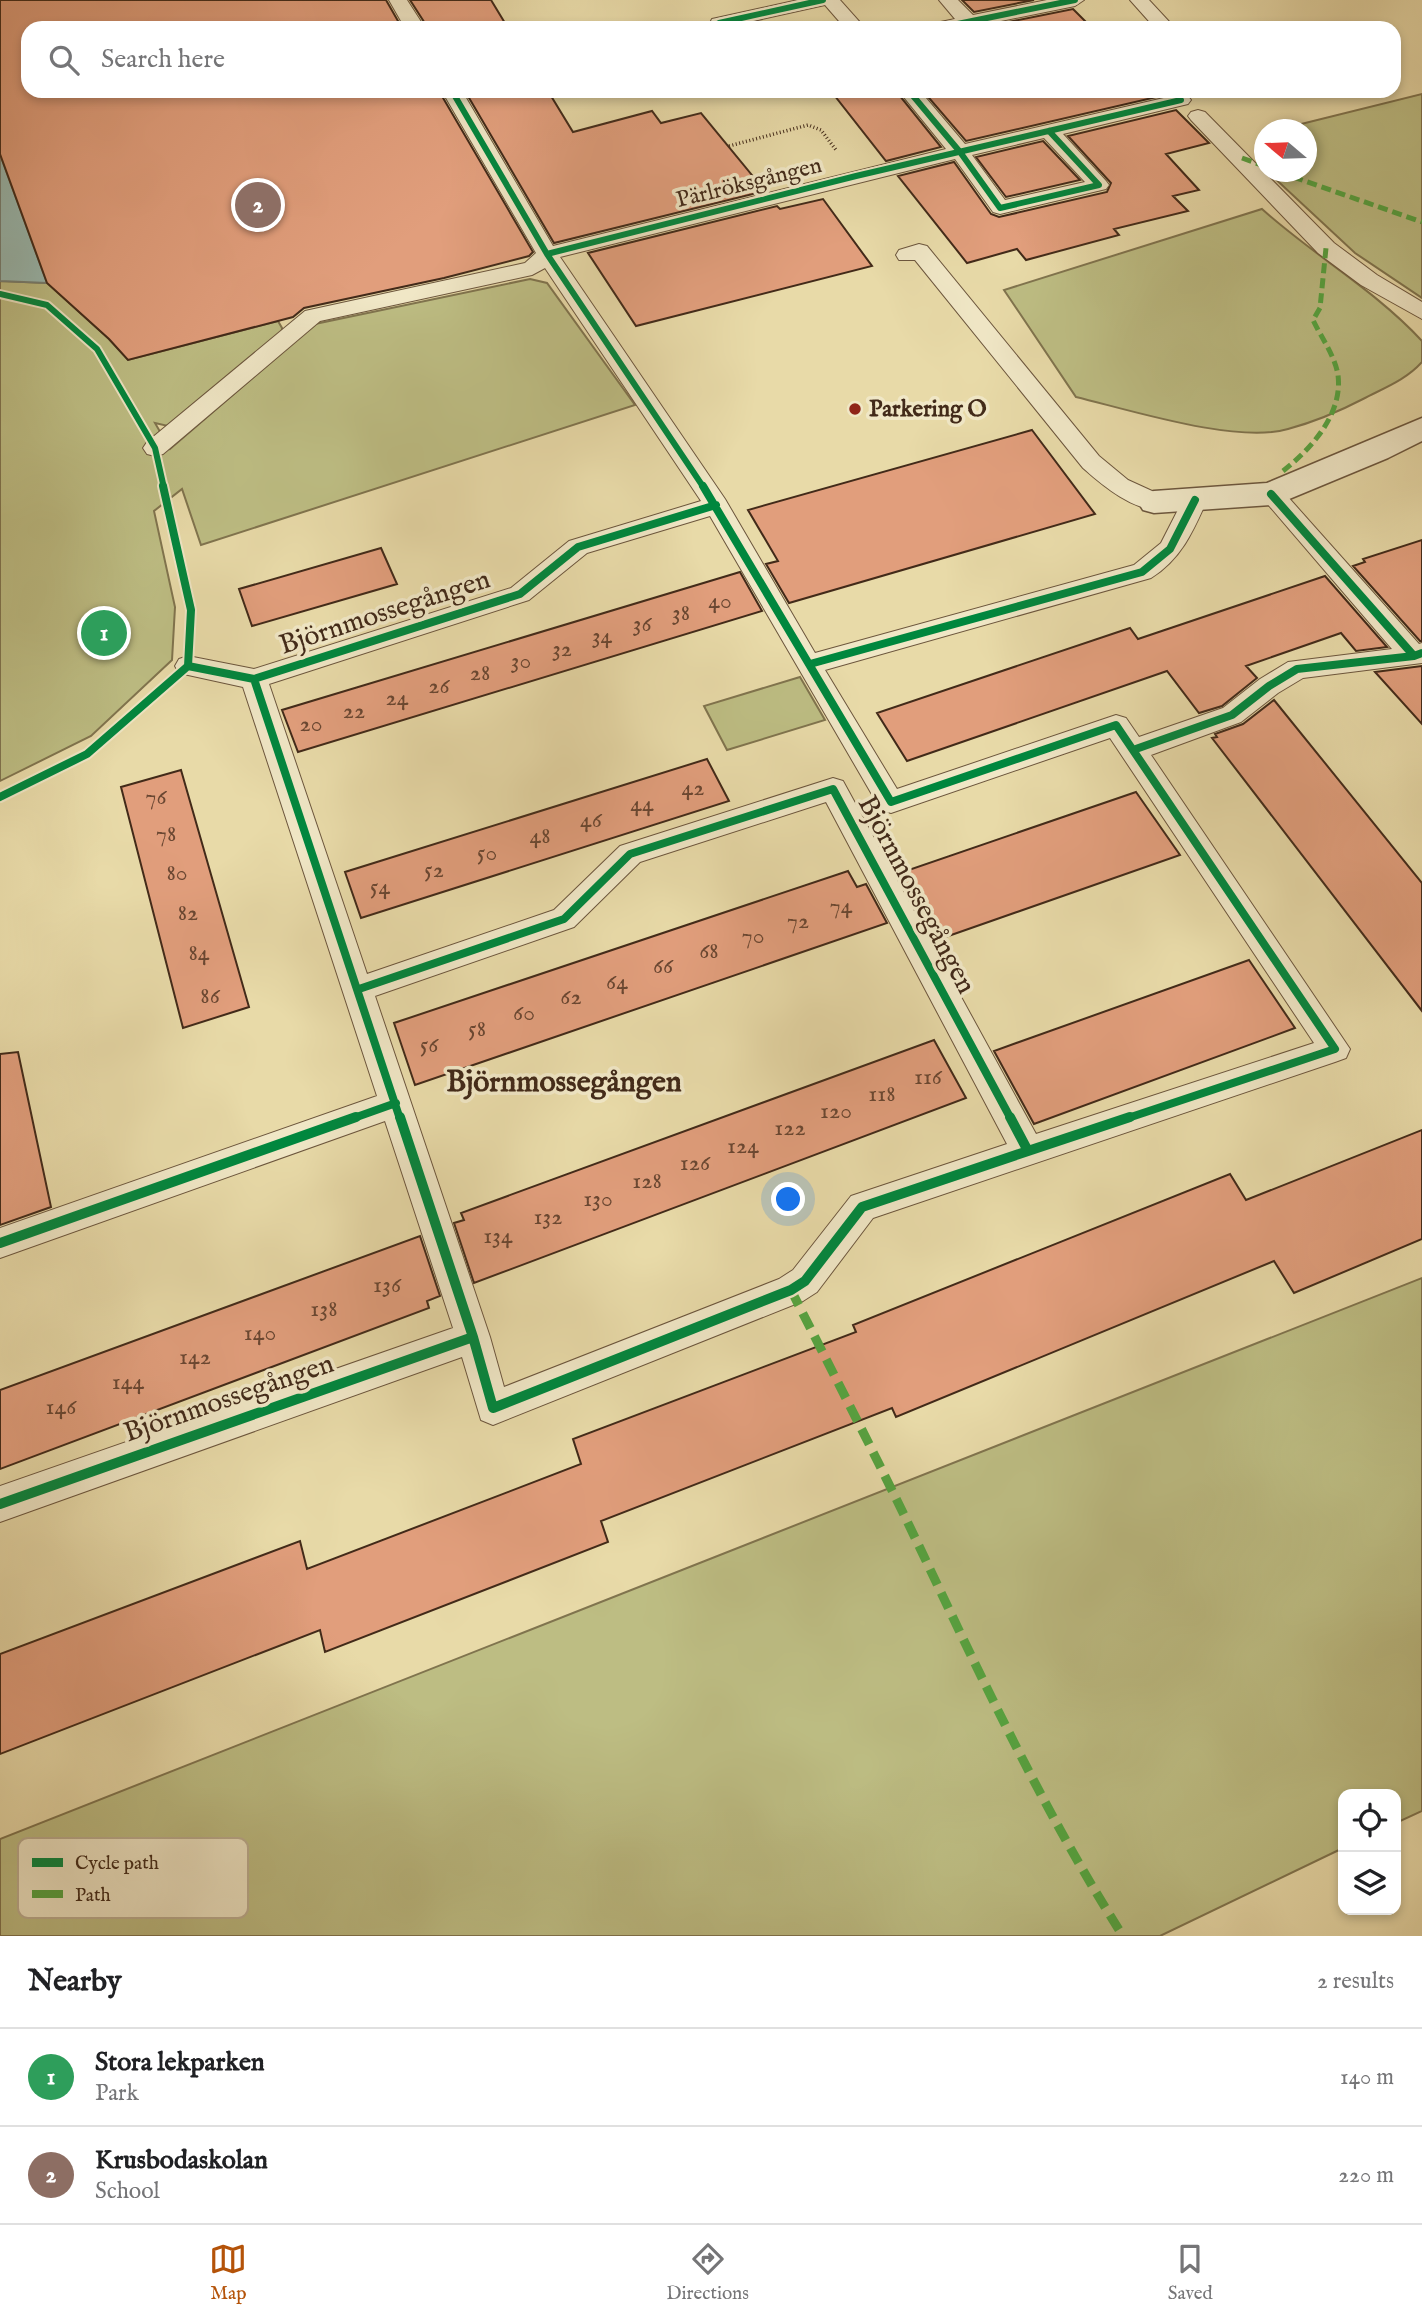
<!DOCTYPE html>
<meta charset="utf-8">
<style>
:root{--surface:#fff;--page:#f2f2f2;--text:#202124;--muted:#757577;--line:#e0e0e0;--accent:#b45309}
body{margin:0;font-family:"IM FELL English",serif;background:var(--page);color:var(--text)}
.controls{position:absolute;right:21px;bottom:21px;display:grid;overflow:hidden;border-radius:14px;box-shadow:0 4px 10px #0003}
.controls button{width:63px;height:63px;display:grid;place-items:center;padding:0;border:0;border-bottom:2px solid var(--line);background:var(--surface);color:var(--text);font:35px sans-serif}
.compass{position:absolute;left:1254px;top:119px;width:63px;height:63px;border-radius:50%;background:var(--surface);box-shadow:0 4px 10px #0003;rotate:289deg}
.you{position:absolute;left:789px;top:1200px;width:24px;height:24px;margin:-18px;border:5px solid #fff;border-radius:50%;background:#1a73e8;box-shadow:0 0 0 10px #1a73e833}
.badge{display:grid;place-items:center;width:46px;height:46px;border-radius:50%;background:var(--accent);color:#fff;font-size:23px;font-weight:700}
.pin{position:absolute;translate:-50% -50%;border:4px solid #fff;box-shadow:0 2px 7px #0006}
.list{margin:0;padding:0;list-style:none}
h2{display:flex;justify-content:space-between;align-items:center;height:91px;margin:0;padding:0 28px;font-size:30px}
h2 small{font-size:23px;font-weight:400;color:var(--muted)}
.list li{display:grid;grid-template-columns:46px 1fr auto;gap:21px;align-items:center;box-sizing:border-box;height:98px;padding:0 28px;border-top:2px solid var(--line)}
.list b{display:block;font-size:26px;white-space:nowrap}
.list p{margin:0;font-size:23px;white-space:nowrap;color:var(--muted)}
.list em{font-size:23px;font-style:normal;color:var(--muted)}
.icon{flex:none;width:38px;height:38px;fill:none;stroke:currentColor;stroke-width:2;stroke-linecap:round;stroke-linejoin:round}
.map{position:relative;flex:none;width:1422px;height:1936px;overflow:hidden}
.search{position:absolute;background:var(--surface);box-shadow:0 4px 10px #0003;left:21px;right:21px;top:21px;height:77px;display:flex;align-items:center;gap:18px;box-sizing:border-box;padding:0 24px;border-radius:21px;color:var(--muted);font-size:26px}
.sheet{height:287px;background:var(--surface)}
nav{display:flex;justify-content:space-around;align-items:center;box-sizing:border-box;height:98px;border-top:2px solid var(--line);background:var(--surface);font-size:19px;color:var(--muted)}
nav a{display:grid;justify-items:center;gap:4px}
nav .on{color:var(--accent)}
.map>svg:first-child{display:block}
.green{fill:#bdbd83;stroke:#80744e;stroke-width:2}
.water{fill:#99b9b0;stroke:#768074;stroke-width:2}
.building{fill:#e19e7c;stroke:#422a19;stroke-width:2}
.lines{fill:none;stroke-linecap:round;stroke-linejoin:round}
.lane-casing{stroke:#6c563d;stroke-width:2}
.street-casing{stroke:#6c563d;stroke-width:3}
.path{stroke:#422a19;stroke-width:3.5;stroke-dasharray:1 2.5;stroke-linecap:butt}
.lane{fill:#f0e7c6;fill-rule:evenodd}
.street{fill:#f0e7c6;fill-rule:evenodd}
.quiet-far1{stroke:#55a440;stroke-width:5;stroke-dasharray:10 5;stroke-linecap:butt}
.quiet{stroke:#55a440;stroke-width:9;stroke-dasharray:17 9;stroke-linecap:butt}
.cycleway-far2-casing{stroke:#f0e7c6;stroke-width:10}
.cycleway-far1-casing{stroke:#f0e7c6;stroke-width:12}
.cycleway-casing{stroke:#f0e7c6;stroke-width:15}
.cycleway-far2{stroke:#00873e;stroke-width:6}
.cycleway-far1{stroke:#00873e;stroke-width:8}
.cycleway{stroke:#00873e;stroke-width:10}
.poi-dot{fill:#8f2418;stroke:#f0e7c6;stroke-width:2.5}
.labels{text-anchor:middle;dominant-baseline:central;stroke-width:7;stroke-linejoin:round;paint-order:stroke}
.far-street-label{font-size:23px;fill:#422a19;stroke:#f0e7c6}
.far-poi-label{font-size:23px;font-weight:bold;fill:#422a19;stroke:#f0e7c6;text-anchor:start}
.number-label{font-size:24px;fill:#6a4732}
.street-label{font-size:28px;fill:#422a19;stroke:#f0e7c6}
.neighbourhood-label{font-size:30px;font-weight:bold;fill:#422a19;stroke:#f0e7c6}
.key{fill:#f0e7c6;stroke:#bcae92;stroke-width:2}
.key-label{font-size:19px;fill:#422a19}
</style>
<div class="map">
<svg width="1422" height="1936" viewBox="0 0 1422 1936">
<rect width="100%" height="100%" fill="#e8daa8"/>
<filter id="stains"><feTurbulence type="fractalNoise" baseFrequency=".00286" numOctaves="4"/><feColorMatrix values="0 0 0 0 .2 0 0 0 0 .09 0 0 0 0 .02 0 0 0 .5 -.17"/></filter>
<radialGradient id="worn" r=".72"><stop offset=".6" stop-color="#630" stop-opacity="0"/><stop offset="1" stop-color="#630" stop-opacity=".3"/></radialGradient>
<path class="green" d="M 1422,94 L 1422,298 L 1355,253 L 1269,173 L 1306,172 L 1306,130 L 1281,129 Z
M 1262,209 C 1313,255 1375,290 1422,341 L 1422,362 C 1406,380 1384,388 1363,399 C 1340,411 1314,422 1288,429 C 1237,444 1130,410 1076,397 L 1004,290 Z
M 530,279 L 547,283 L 635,405 L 201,545 L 182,489 L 154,511 L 175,607 L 172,660 L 91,736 L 0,781 L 0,281 L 47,283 L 109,339 L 128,360 L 278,321 L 282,328 L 281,337 L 168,426 L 155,423 L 170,449 L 315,324 Z
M 800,677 L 825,720 L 727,750 L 704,706 Z
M 1422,1278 L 1422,1811 L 1396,1823 L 1396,1794 L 1343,1794 L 1343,1848 L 1160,1936 L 0,1936 L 0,1839 Z"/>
<path class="water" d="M 0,154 L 47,283 L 0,281 Z"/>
<path class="building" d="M 0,0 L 386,0 L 402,28 L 28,28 L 28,91 L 439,91 L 533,252 L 529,256 L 444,278 L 304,308 L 293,317 L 128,360 L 109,339 L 47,283 L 0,154 Z
M 410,0 L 491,0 L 508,28 L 428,28 Z
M 962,0 L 1034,0 L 974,12 Z
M 1073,9 L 1092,28 L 979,28 Z
M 465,91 L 548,91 L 573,132 L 652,111 L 661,123 L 701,113 L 765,191 L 554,243 Z
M 831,91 L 896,91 L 941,147 L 886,161 Z
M 923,91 L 1156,91 L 1161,96 L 966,141 Z
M 1176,110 L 1209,143 L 1166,154 L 1199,190 L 1173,196 L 1188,211 L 1114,229 L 1119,235 L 1026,260 L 1017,249 L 967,263 L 898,176 L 954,162 L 991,214 L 999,217 L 1107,192 L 1111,183 L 1068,136 Z
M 1043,141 L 1080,180 L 1006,197 L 976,157 Z
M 823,199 L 872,266 L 636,326 L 588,253 L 777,206 L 780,209 Z
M 1032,430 L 1095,514 L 789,603 L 766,564 L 778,561 L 748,510 Z
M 1422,540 L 1422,641 L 1420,641 L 1353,566 L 1365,562 L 1363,559 Z
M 381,548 L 397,584 L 252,626 L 239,589 Z
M 740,572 L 762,611 L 298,752 L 282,710 Z
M 1325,576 L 1387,647 L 1356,651 L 1341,633 L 1246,666 L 1257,678 L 1222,706 L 1199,713 L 1167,671 L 907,761 L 877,713 L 1130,628 L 1138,639 Z
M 1422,666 L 1422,724 L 1375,672 Z
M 1274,700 L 1422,883 L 1422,1011 L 1212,738 L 1217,737 L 1215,734 L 1243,724 Z
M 707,759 L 729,801 L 361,918 L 345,872 Z
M 181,770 L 249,1007 L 183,1028 L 121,787 Z
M 1136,792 L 1180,855 L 937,940 L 897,874 Z
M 848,871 L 857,887 L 866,884 L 887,923 L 415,1085 L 394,1023 Z
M 1249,960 L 1295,1028 L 1034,1124 L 994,1051 Z
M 934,1040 L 966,1098 L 474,1283 L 454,1223 L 464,1220 L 461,1213 Z
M 18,1052 L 51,1207 L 0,1225 L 0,1054 Z
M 1422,1130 L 1422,1239 L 1294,1293 L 1274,1261 L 896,1417 L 892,1408 L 601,1521 L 608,1542 L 325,1652 L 320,1630 L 0,1754 L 0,1654 L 300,1541 L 307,1569 L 581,1464 L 573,1439 L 856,1332 L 853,1325 L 1230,1174 L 1246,1200 Z
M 420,1236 L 440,1296 L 427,1301 L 429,1308 L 0,1469 L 0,1390 Z"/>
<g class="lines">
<defs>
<path id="lane" d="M 389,0 L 407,0 L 425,28 L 405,28 Z
M 798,0 L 840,0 L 865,28 L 845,28 L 825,5 L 722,28 L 712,27 L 710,23 L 712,19 Z
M 939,0 L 958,0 L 973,15 L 1047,0 L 1084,0 L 1075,6 L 966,28 L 928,28 L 931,24 L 955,19 Z
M 1130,0 L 1149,0 L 1175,28 L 1155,28 Z
M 442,91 L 462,91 L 553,246 L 946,149 L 899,91 L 920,91 L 965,144 L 1181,94 L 1188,96 L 1191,100 L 1188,104 L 1063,134 L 1106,181 L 1109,185 L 1106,189 L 1000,214 L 993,212 L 955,159 L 560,257 L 725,499 L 815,653 L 1134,565 L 1161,543 L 1186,494 L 1195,492 L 1204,494 L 1207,500 C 1193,532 1181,559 1151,578 L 825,670 L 897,789 L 1116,715 L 1126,718 L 1139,737 L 1223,708 L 1260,679 L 1288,662 L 1392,649 L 1259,494 L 1262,488 L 1271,486 L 1280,488 L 1419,644 L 1422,643 L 1422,663 L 1303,678 L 1278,693 L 1241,722 L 1151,755 L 1350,1049 L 1346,1058 L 1335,1062 L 873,1218 L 817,1292 L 803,1301 L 493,1425 L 481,1420 L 462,1357 L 0,1522 L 0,1486 L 453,1328 L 385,1121 L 0,1258 L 0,1228 L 377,1096 L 243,687 L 179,673 L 175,666 L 179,659 L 188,656 L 254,669 L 511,588 L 569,541 L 701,501 L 545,268 L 532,275 L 320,321 L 163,454 L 155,456 L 147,454 L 143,448 L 147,442 L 305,311 L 525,263 L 536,253 ZM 1044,138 L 1085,182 L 1005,200 L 972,155 ZM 710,516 L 881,810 L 891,813 L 1110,738 L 1314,1043 L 1036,1134 L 843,781 L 833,778 L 620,846 L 554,910 L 367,974 L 269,684 L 529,600 L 587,553 ZM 826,802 L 1007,1144 L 851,1196 L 793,1270 L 779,1279 L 504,1387 L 490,1337 L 375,996 L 574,927 L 640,862 Z
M 1198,110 L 1205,112 L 1334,243 L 1377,275 L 1422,302 L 1422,319 L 1361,285 L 1318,253 L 1191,120 L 1188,116 L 1191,112 Z
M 919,244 L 927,246 L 1099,456 L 1128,480 L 1163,496 L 1166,502 L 1163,508 C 1137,515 1101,484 1083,468 L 915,260 L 899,260 L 896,255 L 899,250 Z"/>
<path id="street" d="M 1422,418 L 1422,441 L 1388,458 L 1282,502 L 1271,505 L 1154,513 L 1143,510 L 1138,502 L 1143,494 L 1154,491 L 1267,483 Z"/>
</defs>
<use href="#lane" class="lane-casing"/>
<use href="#street" class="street-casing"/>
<path class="path" d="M 729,146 L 808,125 L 821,130 L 836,150"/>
<use href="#lane" class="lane"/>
<use href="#street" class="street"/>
<path class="quiet-far1" d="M 1242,158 L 1264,166
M 1279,172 L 1422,222
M 1283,471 C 1311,449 1343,414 1338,375 C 1335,356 1321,337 1313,320 L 1320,308 L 1326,248"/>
<path class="quiet" d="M 791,1290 C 834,1375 878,1460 919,1546 C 982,1679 1044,1812 1123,1936"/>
<defs>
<path id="cycleway-far2" d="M 719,23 L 823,0
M 938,28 L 1075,0
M 452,91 L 547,254 L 704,488
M 909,91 L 960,152 L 1000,208 L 1099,185 L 1049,131
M 547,254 L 856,176 L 1181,100
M 0,294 L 47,305 L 97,349 L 155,448 L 164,488"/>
<path id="cycleway-far1" d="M 703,486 L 891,802 L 1116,725 L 1335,1049 L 1125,1119
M 1271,494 L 1414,656 L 1422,653
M 810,664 L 1142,572 L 1170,549 L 1195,500
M 188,666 L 254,679 L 400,1119
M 254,679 L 520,594 L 578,547 L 716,505
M 1133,750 L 1232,715 L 1269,686 L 1297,669 L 1414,656
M 0,797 L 87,754 L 188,666 L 191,610 L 163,486
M 359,989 L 564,919 L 630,854 L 833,789 L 1011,1119
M 351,1119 L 396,1103"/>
<path id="cycleway" d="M 1010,1117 L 1028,1151 L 1130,1117
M 0,1243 L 356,1117
M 473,1337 L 493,1408 L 791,1290 L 805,1281 L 862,1207 L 1028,1151
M 0,1504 L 473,1337 L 400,1117"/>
</defs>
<use href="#cycleway-far2" class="cycleway-far2-casing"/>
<use href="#cycleway-far1" class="cycleway-far1-casing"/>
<use href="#cycleway" class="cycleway-casing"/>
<use href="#cycleway-far2" class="cycleway-far2"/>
<use href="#cycleway-far1" class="cycleway-far1"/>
<use href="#cycleway" class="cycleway"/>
</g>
<circle class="poi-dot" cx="855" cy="409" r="7"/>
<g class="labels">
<g class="far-street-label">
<text transform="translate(749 183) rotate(-14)">Pärlröksgången</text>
</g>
<g class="far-poi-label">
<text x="869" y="409">Parkering O</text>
</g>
<g class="number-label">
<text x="720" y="601">40</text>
<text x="681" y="613">38</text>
<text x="642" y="624">36</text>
<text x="602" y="636">34</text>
<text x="562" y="649">32</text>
<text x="521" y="661">30</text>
<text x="480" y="673">28</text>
<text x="439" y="686">26</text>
<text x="397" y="698">24</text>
<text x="354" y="711">22</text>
<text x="311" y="724">20</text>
<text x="693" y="788">42</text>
<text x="156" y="797">76</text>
<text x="642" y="804">44</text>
<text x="591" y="820">46</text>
<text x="166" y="834">78</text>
<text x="540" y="836">48</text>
<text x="487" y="853">50</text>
<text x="434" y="870">52</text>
<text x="177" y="873">80</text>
<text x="380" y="887">54</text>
<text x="841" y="906">74</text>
<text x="188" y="913">82</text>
<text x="798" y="921">72</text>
<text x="753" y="936">70</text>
<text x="709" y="951">68</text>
<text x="199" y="953">84</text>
<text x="663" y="966">66</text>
<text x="617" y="982">64</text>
<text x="210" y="996">86</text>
<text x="571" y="997">62</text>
<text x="524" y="1013">60</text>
<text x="477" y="1029">58</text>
<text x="429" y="1045">56</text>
<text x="928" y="1077">116</text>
<text x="882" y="1094">118</text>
<text x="836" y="1111">120</text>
<text x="790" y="1128">122</text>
<text x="743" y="1146">124</text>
<text x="695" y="1163">126</text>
<text x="647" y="1181">128</text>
<text x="598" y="1199">130</text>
<text x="548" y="1217">132</text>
<text x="498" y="1236">134</text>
<text x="387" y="1285">136</text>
<text x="324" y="1309">138</text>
<text x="260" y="1333">140</text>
<text x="195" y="1357">142</text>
<text x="128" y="1382">144</text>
<text x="61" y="1407">146</text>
</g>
<g class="street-label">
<text transform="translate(385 613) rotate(-18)">Björnmossegången</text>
<text transform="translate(916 895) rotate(62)">Björnmossegången</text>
<text transform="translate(229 1399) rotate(-19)">Björnmossegången</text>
</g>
<g class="neighbourhood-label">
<text x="564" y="1083">Björnmossegången</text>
</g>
</g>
<rect x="18" y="1838" width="230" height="80" rx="10" class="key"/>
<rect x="32" y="1858" width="31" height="9" fill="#00873e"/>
<rect x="32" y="1890" width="31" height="8" fill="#55a440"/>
<g class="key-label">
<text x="75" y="1869">Cycle path</text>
<text x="75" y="1901">Path</text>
</g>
<rect width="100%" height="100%" filter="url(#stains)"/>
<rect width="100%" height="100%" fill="url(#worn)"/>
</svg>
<div class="controls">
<button><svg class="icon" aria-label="locate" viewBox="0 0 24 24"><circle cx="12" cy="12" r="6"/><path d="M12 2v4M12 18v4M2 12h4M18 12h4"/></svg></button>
<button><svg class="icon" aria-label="layers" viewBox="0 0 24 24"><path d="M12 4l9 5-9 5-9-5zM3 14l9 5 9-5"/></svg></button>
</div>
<svg class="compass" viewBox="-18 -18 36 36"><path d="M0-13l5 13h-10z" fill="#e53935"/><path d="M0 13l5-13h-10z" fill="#757577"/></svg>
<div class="you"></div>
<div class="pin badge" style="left:104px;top:633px;background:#2e9e5b">1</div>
<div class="pin badge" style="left:258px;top:205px;background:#8d6e63">2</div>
<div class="search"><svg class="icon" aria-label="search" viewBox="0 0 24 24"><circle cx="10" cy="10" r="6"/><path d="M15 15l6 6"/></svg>Search here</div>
</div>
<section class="sheet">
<h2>Nearby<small>2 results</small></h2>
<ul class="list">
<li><span class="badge" style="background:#2e9e5b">1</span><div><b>Stora lekparken</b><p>Park</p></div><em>140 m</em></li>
<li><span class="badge" style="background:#8d6e63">2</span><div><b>Krusbodaskolan</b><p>School</p></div><em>220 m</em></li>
</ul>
</section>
<nav>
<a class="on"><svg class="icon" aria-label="map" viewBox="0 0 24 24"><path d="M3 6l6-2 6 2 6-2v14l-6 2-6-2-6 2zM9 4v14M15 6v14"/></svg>Map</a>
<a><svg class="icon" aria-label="directions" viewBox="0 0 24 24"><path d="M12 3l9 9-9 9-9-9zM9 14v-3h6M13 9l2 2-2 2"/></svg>Directions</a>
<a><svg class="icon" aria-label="saved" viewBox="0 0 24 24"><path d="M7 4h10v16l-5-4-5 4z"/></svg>Saved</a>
</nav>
